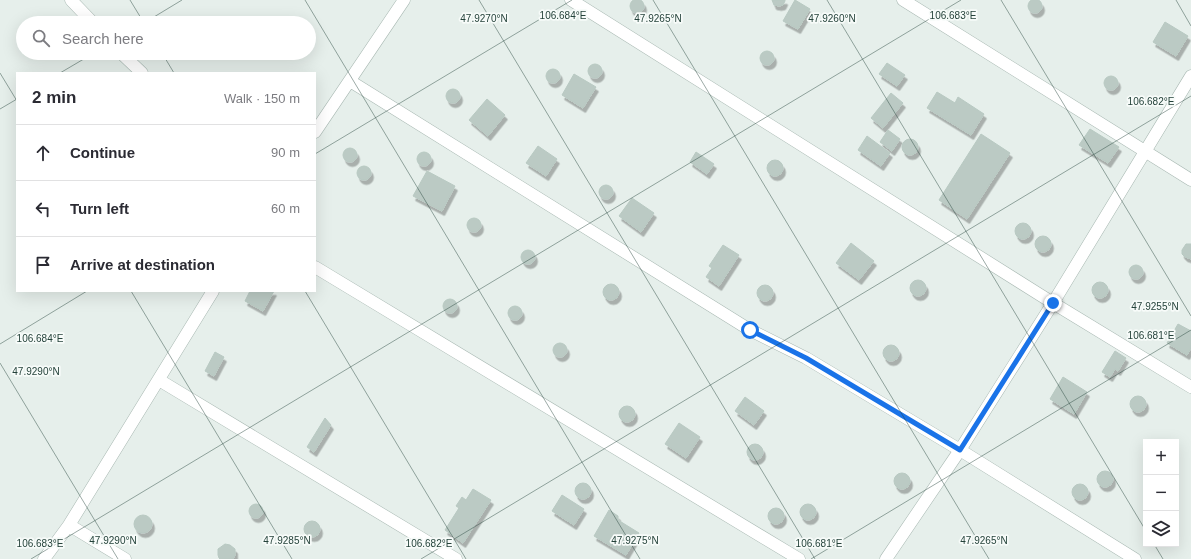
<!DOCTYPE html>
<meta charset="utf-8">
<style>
:root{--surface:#fff;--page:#f7f7f7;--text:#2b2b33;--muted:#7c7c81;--line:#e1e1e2}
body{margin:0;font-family:Arial,sans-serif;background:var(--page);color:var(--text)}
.controls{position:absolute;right:12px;bottom:12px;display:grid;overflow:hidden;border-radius:0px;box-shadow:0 4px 16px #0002}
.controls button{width:36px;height:36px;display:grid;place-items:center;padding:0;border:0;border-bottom:1px solid var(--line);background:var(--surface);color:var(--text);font:20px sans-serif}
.stop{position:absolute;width:12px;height:12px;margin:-9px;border:3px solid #1a73e8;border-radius:50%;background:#fff}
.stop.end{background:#1a73e8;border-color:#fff;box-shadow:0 1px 4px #0008}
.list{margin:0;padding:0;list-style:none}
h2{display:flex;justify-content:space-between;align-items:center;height:52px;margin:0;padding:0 16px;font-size:17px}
h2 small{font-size:13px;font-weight:400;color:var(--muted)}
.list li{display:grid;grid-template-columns:26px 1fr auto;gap:12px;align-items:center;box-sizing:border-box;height:56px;padding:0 16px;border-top:1px solid var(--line)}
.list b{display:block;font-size:15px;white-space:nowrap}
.list em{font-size:13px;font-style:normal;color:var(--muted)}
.icon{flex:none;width:22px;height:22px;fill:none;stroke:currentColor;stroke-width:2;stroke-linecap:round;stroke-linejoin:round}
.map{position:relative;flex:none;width:1191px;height:559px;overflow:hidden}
.search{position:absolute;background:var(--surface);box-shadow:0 4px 16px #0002;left:16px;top:16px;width:300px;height:44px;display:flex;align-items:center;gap:10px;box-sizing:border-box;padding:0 14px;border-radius:22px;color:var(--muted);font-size:15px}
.panel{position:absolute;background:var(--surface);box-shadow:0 4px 16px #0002;left:16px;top:72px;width:300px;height:220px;border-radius:0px}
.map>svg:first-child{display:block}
.building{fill:#bbcac4;stroke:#b8c9c2;filter:url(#shadow)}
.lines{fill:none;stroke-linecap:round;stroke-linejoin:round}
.minor-casing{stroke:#a8b8b2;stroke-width:13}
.minor{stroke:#fff;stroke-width:12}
.route{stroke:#1a73e8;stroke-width:5}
.ticks{fill:none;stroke:#24423a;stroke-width:1;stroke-opacity:0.45}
.ticks-label{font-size:10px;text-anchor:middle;fill:#24423a;stroke:#f7fbf9;stroke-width:3.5;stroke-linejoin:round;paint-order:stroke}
</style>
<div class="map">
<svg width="1191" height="559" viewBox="0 0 1191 559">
<defs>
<filter id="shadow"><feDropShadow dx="2.5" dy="4.5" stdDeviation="0" flood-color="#0004"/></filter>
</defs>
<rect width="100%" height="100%" fill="#e6efeb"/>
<path class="building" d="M630 6a7 7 0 1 1 14 0a7 7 0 1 1-14 0Z
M1028 6a7 7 0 1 1 14 0a7 7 0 1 1-14 0Z
M 772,0 L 785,0 L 785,1 L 783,5 L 779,6 L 774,5 Z
M 795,0 L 810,9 L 798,29 L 783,21 Z
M 1165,22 L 1188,36 L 1176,56 L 1153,42 Z
M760 58a7 7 0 1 1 14 0a7 7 0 1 1-14 0Z
M 887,63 L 905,75 L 897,86 L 879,74 Z
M588 71a7 7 0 1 1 14 0a7 7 0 1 1-14 0Z
M546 76a7 7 0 1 1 14 0a7 7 0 1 1-14 0Z
M 574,74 L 596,87 L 583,108 L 562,95 Z
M1104 83a7 7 0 1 1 14 0a7 7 0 1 1-14 0Z
M446 96a7 7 0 1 1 14 0a7 7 0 1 1-14 0Z
M 937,92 L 955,103 L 958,97 L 984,114 L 971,135 L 927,108 Z
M 891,93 L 903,103 L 883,128 L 871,118 Z
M 487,99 L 505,115 L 488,136 L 469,120 Z
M 1090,129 L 1119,147 L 1108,163 L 1079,145 Z
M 888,130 L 900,139 L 892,151 L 880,142 Z
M 981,134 L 1010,153 L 967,219 L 939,200 Z
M 867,136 L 890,153 L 881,166 L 858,150 Z
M902 147a8 8 0 1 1 16 0a8 8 0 1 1-16 0Z
M 538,146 L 557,159 L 546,176 L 526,163 Z
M343 155a7 7 0 1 1 14 0a7 7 0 1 1-14 0Z
M 696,152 L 714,164 L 707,174 L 690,162 Z
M417 159a7 7 0 1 1 14 0a7 7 0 1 1-14 0Z
M767 168a8 8 0 1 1 16 0a8 8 0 1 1-16 0Z
M357 173a7 7 0 1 1 14 0a7 7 0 1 1-14 0Z
M 427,171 L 455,186 L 442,211 L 413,196 Z
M599 192a7 7 0 1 1 14 0a7 7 0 1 1-14 0Z
M 632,198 L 654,213 L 641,232 L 619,216 Z
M467 225a7 7 0 1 1 14 0a7 7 0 1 1-14 0Z
M1015 231a8 8 0 1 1 16 0a8 8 0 1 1-16 0Z
M1035 244a8 8 0 1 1 16 0a8 8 0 1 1-16 0Z
M 851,243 L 874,261 L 859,280 L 836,263 Z
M 1186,244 L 1191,244 L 1191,259 L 1185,257 L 1182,254 L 1182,250 Z
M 723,245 L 739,255 L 719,286 L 706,277 L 712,268 L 709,266 Z
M521 257a7 7 0 1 1 14 0a7 7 0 1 1-14 0Z
M1129 272a7 7 0 1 1 14 0a7 7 0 1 1-14 0Z
M910 288a8 8 0 1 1 16 0a8 8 0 1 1-16 0Z
M1092 290a8 8 0 1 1 16 0a8 8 0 1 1-16 0Z
M603 292a8 8 0 1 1 16 0a8 8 0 1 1-16 0Z
M757 293a8 8 0 1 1 16 0a8 8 0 1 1-16 0Z
M 250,291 L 274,291 L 263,311 L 245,301 Z
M443 306a7 7 0 1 1 14 0a7 7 0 1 1-14 0Z
M508 313a7 7 0 1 1 14 0a7 7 0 1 1-14 0Z
M 1178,324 L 1191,331 L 1191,348 L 1187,355 L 1167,343 Z
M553 350a7 7 0 1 1 14 0a7 7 0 1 1-14 0Z
M883 353a8 8 0 1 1 16 0a8 8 0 1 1-16 0Z
M 1115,351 L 1126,358 L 1118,371 L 1115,369 L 1110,377 L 1102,372 Z
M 215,352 L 224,357 L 214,376 L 205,371 Z
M 1063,377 L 1087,392 L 1074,414 L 1050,399 Z
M1130 404a8 8 0 1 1 16 0a8 8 0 1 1-16 0Z
M 745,397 L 764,411 L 754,425 L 735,411 Z
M619 414a8 8 0 1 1 16 0a8 8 0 1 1-16 0Z
M 325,418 L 331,425 L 314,452 L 307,447 Z
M 679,423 L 700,437 L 686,458 L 665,444 Z
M747 452a8 8 0 1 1 16 0a8 8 0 1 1-16 0Z
M1097 479a8 8 0 1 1 16 0a8 8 0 1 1-16 0Z
M894 481a8 8 0 1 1 16 0a8 8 0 1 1-16 0Z
M575 491a8 8 0 1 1 16 0a8 8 0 1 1-16 0Z
M1072 492a8 8 0 1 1 16 0a8 8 0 1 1-16 0Z
M 473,489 L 491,500 L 463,543 L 445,530 L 459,508 L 456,506 L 462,497 L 466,500 Z
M 562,495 L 584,509 L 574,525 L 552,511 Z
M249 511a7 7 0 1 1 14 0a7 7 0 1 1-14 0Z
M800 512a8 8 0 1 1 16 0a8 8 0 1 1-16 0Z
M768 516a8 8 0 1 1 16 0a8 8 0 1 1-16 0Z
M 609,510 L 618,516 L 618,520 L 639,533 L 626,555 L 594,536 Z
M134 524a9 9 0 1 1 18 0a9 9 0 1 1-18 0Z
M304 529a8 8 0 1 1 16 0a8 8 0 1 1-16 0Z
M 225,544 L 230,545 L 235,549 L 235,555 L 233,559 L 220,559 L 219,558 L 218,555 L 218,549 Z"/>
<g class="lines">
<defs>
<path id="minor" d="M 71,0 L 93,23
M 571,0 L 1053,303 L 1191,387
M 903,0 L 1191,180
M 121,53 L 142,73
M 350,81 L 750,330 L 806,358 L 960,450 L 1135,559
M 315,132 L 404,0
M 315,267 L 799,559
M 159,380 L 456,559
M 69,525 L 125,559
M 44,559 L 69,525 L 213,291
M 886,559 L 960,450 L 1053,303 L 1191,76"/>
</defs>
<use href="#minor" class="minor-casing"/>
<use href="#minor" class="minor"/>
</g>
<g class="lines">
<path class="route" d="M 750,330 L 806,358 L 960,450 L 1053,303"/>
</g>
<path class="ticks" d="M 130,0 L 144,23M 305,0 L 640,559M 479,0 L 815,559M 653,0 L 989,559M 827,0 L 1146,531M 1001,0 L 1191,316M 1176,0 L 1191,26M 144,23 L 182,0M 162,53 L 174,73M 0,73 L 17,101M 60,73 L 94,53M 0,109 L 17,99M 315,154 L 572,0M 131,291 L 292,559M 305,291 L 466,559M 0,344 L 87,291M 0,363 L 118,559M 1154,544 L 1163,559M 31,559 L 961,0M 421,559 L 1191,96M 811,559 L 1191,330"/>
<g class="ticks-label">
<text x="563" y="19">106.684°E</text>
<text x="953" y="19">106.683°E</text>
<text x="832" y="22">47.9260°N</text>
<text x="484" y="22">47.9270°N</text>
<text x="658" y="22">47.9265°N</text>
<text x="1151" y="105">106.682°E</text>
<text x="1155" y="310">47.9255°N</text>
<text x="1151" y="339">106.681°E</text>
<text x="40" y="342">106.684°E</text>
<text x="36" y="375">47.9290°N</text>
<text x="113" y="544">47.9290°N</text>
<text x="287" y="544">47.9285°N</text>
<text x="635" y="544">47.9275°N</text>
<text x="984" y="544">47.9265°N</text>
<text x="40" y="547">106.683°E</text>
<text x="429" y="547">106.682°E</text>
<text x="819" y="547">106.681°E</text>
</g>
</svg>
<div class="controls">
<button>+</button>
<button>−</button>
<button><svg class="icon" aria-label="layers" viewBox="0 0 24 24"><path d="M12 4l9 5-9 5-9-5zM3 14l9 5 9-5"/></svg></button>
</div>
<div class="stop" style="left:750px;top:330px"></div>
<div class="stop end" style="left:1053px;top:303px"></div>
<div class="search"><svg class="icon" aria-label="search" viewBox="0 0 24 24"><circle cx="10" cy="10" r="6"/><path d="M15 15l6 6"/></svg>Search here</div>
<section class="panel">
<h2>2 min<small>Walk · 150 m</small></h2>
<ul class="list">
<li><svg class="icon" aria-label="ahead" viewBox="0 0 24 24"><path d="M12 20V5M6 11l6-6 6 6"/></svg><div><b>Continue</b></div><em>90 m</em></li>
<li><svg class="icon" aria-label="left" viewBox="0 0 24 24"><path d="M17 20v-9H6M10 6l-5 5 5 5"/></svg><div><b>Turn left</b></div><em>60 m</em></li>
<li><svg class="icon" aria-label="arrive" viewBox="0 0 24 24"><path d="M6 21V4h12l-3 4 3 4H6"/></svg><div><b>Arrive at destination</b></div></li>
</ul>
</section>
</div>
